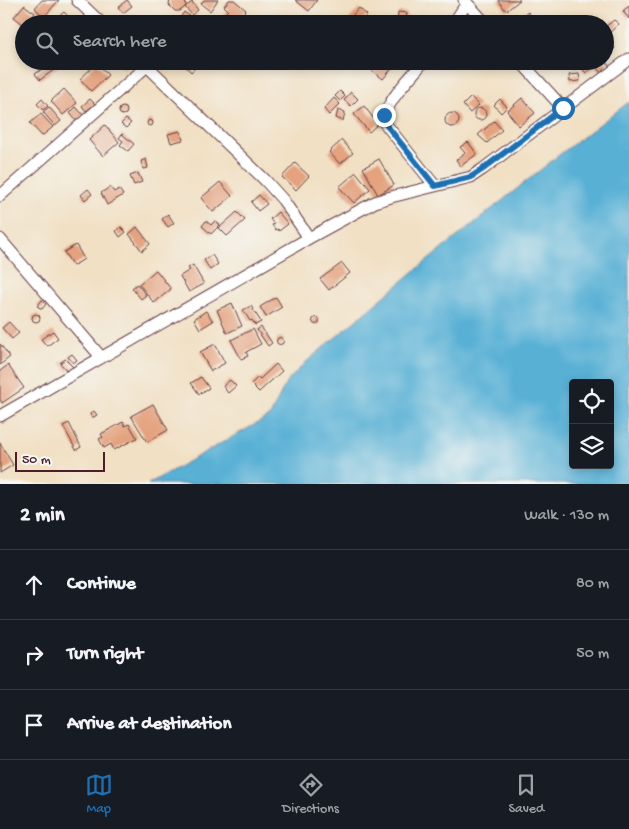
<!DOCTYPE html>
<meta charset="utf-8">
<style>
:root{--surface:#171b24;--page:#242831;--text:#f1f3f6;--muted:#9ea1a6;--line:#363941;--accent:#1f6fb2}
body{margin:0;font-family:"Gochi Hand",sans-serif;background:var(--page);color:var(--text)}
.controls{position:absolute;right:15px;bottom:15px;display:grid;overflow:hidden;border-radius:5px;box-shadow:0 2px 8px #0003}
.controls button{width:45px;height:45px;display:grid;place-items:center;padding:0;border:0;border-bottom:1px solid var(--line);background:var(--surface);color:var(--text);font:25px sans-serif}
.scale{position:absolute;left:15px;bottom:12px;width:90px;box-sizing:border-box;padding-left:5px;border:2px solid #4a1f2b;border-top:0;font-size:14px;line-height:18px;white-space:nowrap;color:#4a1f2b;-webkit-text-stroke:4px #f6f6f2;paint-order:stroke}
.stop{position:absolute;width:15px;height:15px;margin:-11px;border:4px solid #1f6fb2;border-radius:50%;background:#fff}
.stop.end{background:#1f6fb2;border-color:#fff;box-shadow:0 1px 5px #0008}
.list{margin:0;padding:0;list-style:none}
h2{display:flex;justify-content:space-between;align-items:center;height:65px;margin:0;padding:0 20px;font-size:21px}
h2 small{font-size:16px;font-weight:400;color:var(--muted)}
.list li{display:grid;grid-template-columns:32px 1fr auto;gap:15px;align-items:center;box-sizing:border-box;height:70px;padding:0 20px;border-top:1px solid var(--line)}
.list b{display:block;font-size:19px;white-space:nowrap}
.list em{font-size:16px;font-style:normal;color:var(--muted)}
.icon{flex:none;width:28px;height:28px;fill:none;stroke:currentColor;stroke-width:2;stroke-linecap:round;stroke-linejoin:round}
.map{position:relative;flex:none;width:629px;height:484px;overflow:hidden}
.search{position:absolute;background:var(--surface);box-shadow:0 2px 8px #0003;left:15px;right:15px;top:15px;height:55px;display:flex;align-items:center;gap:12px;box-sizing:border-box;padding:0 18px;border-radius:28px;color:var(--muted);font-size:19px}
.sheet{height:275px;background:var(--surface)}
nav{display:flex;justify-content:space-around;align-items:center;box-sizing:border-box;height:70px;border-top:1px solid var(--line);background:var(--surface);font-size:14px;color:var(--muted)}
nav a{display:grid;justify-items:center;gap:2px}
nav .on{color:var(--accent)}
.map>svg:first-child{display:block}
.water{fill:#58b0d5;stroke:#516880;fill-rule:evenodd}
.building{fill:#e4a27f}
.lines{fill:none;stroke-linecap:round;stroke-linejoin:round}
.minor-casing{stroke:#633c42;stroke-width:13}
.minor{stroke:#fff;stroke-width:11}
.route{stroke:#1f6fb2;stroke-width:6}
</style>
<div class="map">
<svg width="629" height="484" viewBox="0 0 629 484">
<rect width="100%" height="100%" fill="#f6f6f2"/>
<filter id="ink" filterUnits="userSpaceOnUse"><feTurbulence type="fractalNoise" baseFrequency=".02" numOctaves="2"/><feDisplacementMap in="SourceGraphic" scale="10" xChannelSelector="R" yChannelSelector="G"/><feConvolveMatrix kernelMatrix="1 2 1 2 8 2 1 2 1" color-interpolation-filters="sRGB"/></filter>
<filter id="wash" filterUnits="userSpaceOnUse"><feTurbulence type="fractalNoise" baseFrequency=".0096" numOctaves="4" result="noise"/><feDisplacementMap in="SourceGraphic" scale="20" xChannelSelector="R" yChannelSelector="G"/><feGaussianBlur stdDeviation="1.12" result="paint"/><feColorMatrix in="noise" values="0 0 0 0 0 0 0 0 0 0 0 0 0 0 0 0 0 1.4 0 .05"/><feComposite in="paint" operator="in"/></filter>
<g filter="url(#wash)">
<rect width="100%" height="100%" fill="#f1e0c4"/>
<path class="water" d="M 629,102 L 629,484 L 148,484 L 270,416 L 286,383 L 305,363 L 412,273 L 559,155 ZM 573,383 L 610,383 L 610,465 L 573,465 Z"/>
<g id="blocks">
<path class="building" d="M 42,0 L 59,0 L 44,17 L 35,8 Z
M 127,0 L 132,6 L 123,13 L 118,7 Z
M 170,0 L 185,0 L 186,6 L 180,11 L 175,11 L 169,5 Z
M 204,0 L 218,0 L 210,11 L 201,4 Z
M 229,0 L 234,0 L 246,10 L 233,24 L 231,24 L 222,16 L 228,10 L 224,6 Z
M 295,0 L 317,0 L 309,11 Z
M 498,0 L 520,0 L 506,11 Z
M 192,2 L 198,10 L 192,15 L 185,7 Z
M 24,5 L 35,13 L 32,17 L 35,18 L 32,23 L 29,21 L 26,24 L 23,24 L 14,17 Z
M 629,6 L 629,19 L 623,11 Z
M 359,8 L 367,15 L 359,24 L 345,24 Z
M 64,12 L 76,24 L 50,24 Z
M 184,12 L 191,17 L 185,24 L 176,24 Z
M 398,12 L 407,13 L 405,24 L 397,24 Z
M 528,12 L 535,22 L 534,24 L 512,24 Z
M 146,17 L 149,21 L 145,24 L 142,21 Z
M 198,19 L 203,20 L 205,24 L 194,24 Z
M 614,20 L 619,24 L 608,34 L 605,31 L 605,27 Z
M 610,41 L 615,48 L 609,53 L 605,48 L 605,45 Z
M 53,61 L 59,66 L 40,80 L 35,74 Z
M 75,61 L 85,61 L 79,66 Z
M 117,61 L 131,61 L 123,68 Z
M 181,61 L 202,61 L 191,72 Z
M 337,61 L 355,61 L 348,70 Z
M 370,61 L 391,61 L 395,65 L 383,79 L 366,66 Z
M 576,61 L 585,61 L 576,69 L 572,64 Z
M 586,61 L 596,61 L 598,64 L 600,61 L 605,61 L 610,67 L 602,74 L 595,66 L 586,73 L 580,66 Z
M 97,63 L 108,75 L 91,91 L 80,79 Z
M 579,74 L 580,81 L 570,82 L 569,75 Z
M 64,89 L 77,103 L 63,115 L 51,101 Z
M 340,91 L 345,96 L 340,101 L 335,96 Z
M 351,92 L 358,99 L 351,106 L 344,100 Z
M 471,97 L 479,105 L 470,113 L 463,105 Z
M 334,98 L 340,104 L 329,115 L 324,109 Z
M 522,98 L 535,113 L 519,126 L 507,111 Z
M 42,99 L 48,106 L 43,110 L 37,104 Z
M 90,99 L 95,104 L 86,111 L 82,106 Z
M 500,99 L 507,107 L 501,113 L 494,105 Z
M 364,106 L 378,124 L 369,132 L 354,114 Z
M 49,107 L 61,121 L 55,126 L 43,112 Z
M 76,107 L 85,117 L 78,123 L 70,113 Z
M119 111a4 4 0 1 1 8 0a4 4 0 1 1-8 0Z
M474 114a6 6 0 1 1 12 0a6 6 0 1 1-12 0Z
M 338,110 L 345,112 L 343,121 L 336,118 Z
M445 120a7 7 0 1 1 14 0a7 7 0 1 1-14 0Z
M 41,114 L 53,127 L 42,136 L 30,123 Z
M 126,119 L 131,123 L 126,128 L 121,124 Z
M147 123a3 3 0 1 1 6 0a3 3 0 1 1-6 0Z
M 494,121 L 502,130 L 487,143 L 478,135 Z
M 105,125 L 119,142 L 103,156 L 89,140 Z
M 180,131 L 183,140 L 171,143 L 168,134 Z
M 122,134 L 134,144 L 128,151 L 120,145 L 123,141 L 119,138 Z
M 342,140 L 353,153 L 340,164 L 329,152 Z
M 468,142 L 477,154 L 461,166 L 456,160 L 465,153 L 460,147 Z
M 146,159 L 148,168 L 143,169 L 141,161 Z
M 379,159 L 394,185 L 378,195 L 363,168 Z
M 295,163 L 309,176 L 296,190 L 282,177 Z
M 356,172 L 370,189 L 354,203 L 339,187 Z
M 138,173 L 142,182 L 134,185 L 130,176 Z
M 220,182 L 232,196 L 213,212 L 201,198 Z
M 110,187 L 114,192 L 119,189 L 123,195 L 107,205 L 101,193 Z
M 88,189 L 92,194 L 85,200 L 81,195 Z
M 259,195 L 267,204 L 258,211 L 251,202 Z
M 237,212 L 245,220 L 227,236 L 219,228 Z
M 278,212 L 288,224 L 279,231 L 278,229 L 276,230 L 272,225 L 274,224 L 270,219 Z
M 168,214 L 174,223 L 168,227 L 162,219 Z
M 206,221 L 211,225 L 215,221 L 220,225 L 211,234 L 202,226 Z
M 121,227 L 126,232 L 120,237 L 116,231 Z
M 137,227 L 150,244 L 142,251 L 129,234 Z
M 76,245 L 84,259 L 73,266 L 64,252 Z
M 212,255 L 218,264 L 210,270 L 204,260 Z
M 342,263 L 350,273 L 329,290 L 320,279 Z
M 193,265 L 204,284 L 189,292 L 180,276 L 190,270 L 188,268 Z
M 156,270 L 171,289 L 154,303 L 139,284 Z
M 137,284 L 146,295 L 141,299 L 132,288 Z
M 276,297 L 282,307 L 266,317 L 260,307 Z
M 42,300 L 46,304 L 42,309 L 37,306 Z
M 232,303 L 242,326 L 227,333 L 217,310 Z
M 251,306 L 261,322 L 255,325 L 252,320 L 250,321 L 243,310 Z
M 206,311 L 213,321 L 200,329 L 194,319 Z
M32 318a4 4 0 1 1 8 0a4 4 0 1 1-8 0Z
M312.5 321a3.5 3.5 0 1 1 7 0a3.5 3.5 0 1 1-7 0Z
M 9,322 L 19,333 L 12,339 L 2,328 Z
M 261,327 L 272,343 L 268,346 L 257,330 Z
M 253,329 L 261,344 L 246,352 L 248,356 L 241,359 L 231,340 Z
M 53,331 L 58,338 L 47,346 L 41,339 Z
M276.5 341a3.5 3.5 0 1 1 7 0a3.5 3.5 0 1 1-7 0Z
M 0,344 L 10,357 L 0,365 Z
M 215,344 L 225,363 L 211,371 L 200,352 Z
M 72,354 L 77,360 L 73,363 L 68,357 Z
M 65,359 L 73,367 L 68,372 L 60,363 Z
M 276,364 L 282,371 L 259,392 L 251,384 L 258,377 L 260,379 Z
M 8,365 L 24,388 L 2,403 L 0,400 L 0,371 Z
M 201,377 L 209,388 L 199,394 L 191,383 Z
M 230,380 L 236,386 L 228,393 L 223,386 Z
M 153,404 L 168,430 L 147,442 L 131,416 Z
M 94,411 L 97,415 L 92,418 L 90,414 Z
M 123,422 L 125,426 L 129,424 L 137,438 L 114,450 L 111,444 L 104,448 L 99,439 L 103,437 L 101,434 Z
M 69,423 L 81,447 L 76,450 L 63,426 Z
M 0,443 L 13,465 L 0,473 Z"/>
</g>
</g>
<g filter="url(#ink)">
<use href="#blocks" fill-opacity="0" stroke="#633c42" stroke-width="1"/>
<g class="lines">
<defs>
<path id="minor" d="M 77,0 L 102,24
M 464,0 L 486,24
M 453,24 L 467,3
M 142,61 L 265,180 L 283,200 L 309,238
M 424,61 C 413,75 383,104 384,122 L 435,186
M 520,61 L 563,108
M 0,196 L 147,66
M 0,239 L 101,357
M 0,416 L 309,238 L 375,202 L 391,197 L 471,177 L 483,169 L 629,59"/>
</defs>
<use href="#minor" class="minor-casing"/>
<use href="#minor" class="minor"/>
</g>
</g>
<g class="lines" filter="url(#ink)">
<path class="route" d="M 384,115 L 384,122 L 435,186 L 471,177 L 483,169 L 563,108"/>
</g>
</svg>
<div class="controls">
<button><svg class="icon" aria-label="locate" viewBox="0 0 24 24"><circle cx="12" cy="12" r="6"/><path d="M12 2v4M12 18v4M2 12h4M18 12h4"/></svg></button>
<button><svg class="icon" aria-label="layers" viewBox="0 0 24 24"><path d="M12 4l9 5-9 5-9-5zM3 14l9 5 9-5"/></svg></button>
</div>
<div class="scale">50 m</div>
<div class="stop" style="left:563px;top:108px"></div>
<div class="stop end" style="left:384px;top:115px"></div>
<div class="search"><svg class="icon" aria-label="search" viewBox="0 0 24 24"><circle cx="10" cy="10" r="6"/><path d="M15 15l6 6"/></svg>Search here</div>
</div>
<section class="sheet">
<h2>2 min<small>Walk · 130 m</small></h2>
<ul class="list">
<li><svg class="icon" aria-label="ahead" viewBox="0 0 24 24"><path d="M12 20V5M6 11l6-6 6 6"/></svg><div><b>Continue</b></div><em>80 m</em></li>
<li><svg class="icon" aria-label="right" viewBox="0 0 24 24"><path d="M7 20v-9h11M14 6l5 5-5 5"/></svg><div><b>Turn right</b></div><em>50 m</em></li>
<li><svg class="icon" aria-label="arrive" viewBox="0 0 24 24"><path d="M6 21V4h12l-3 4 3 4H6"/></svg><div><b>Arrive at destination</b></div></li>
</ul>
</section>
<nav>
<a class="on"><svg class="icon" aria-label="map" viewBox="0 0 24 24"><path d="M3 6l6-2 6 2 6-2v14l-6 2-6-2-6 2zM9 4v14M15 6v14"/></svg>Map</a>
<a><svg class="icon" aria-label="directions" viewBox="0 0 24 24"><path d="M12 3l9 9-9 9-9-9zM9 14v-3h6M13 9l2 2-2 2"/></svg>Directions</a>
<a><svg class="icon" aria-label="saved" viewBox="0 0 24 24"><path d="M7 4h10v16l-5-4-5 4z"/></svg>Saved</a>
</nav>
